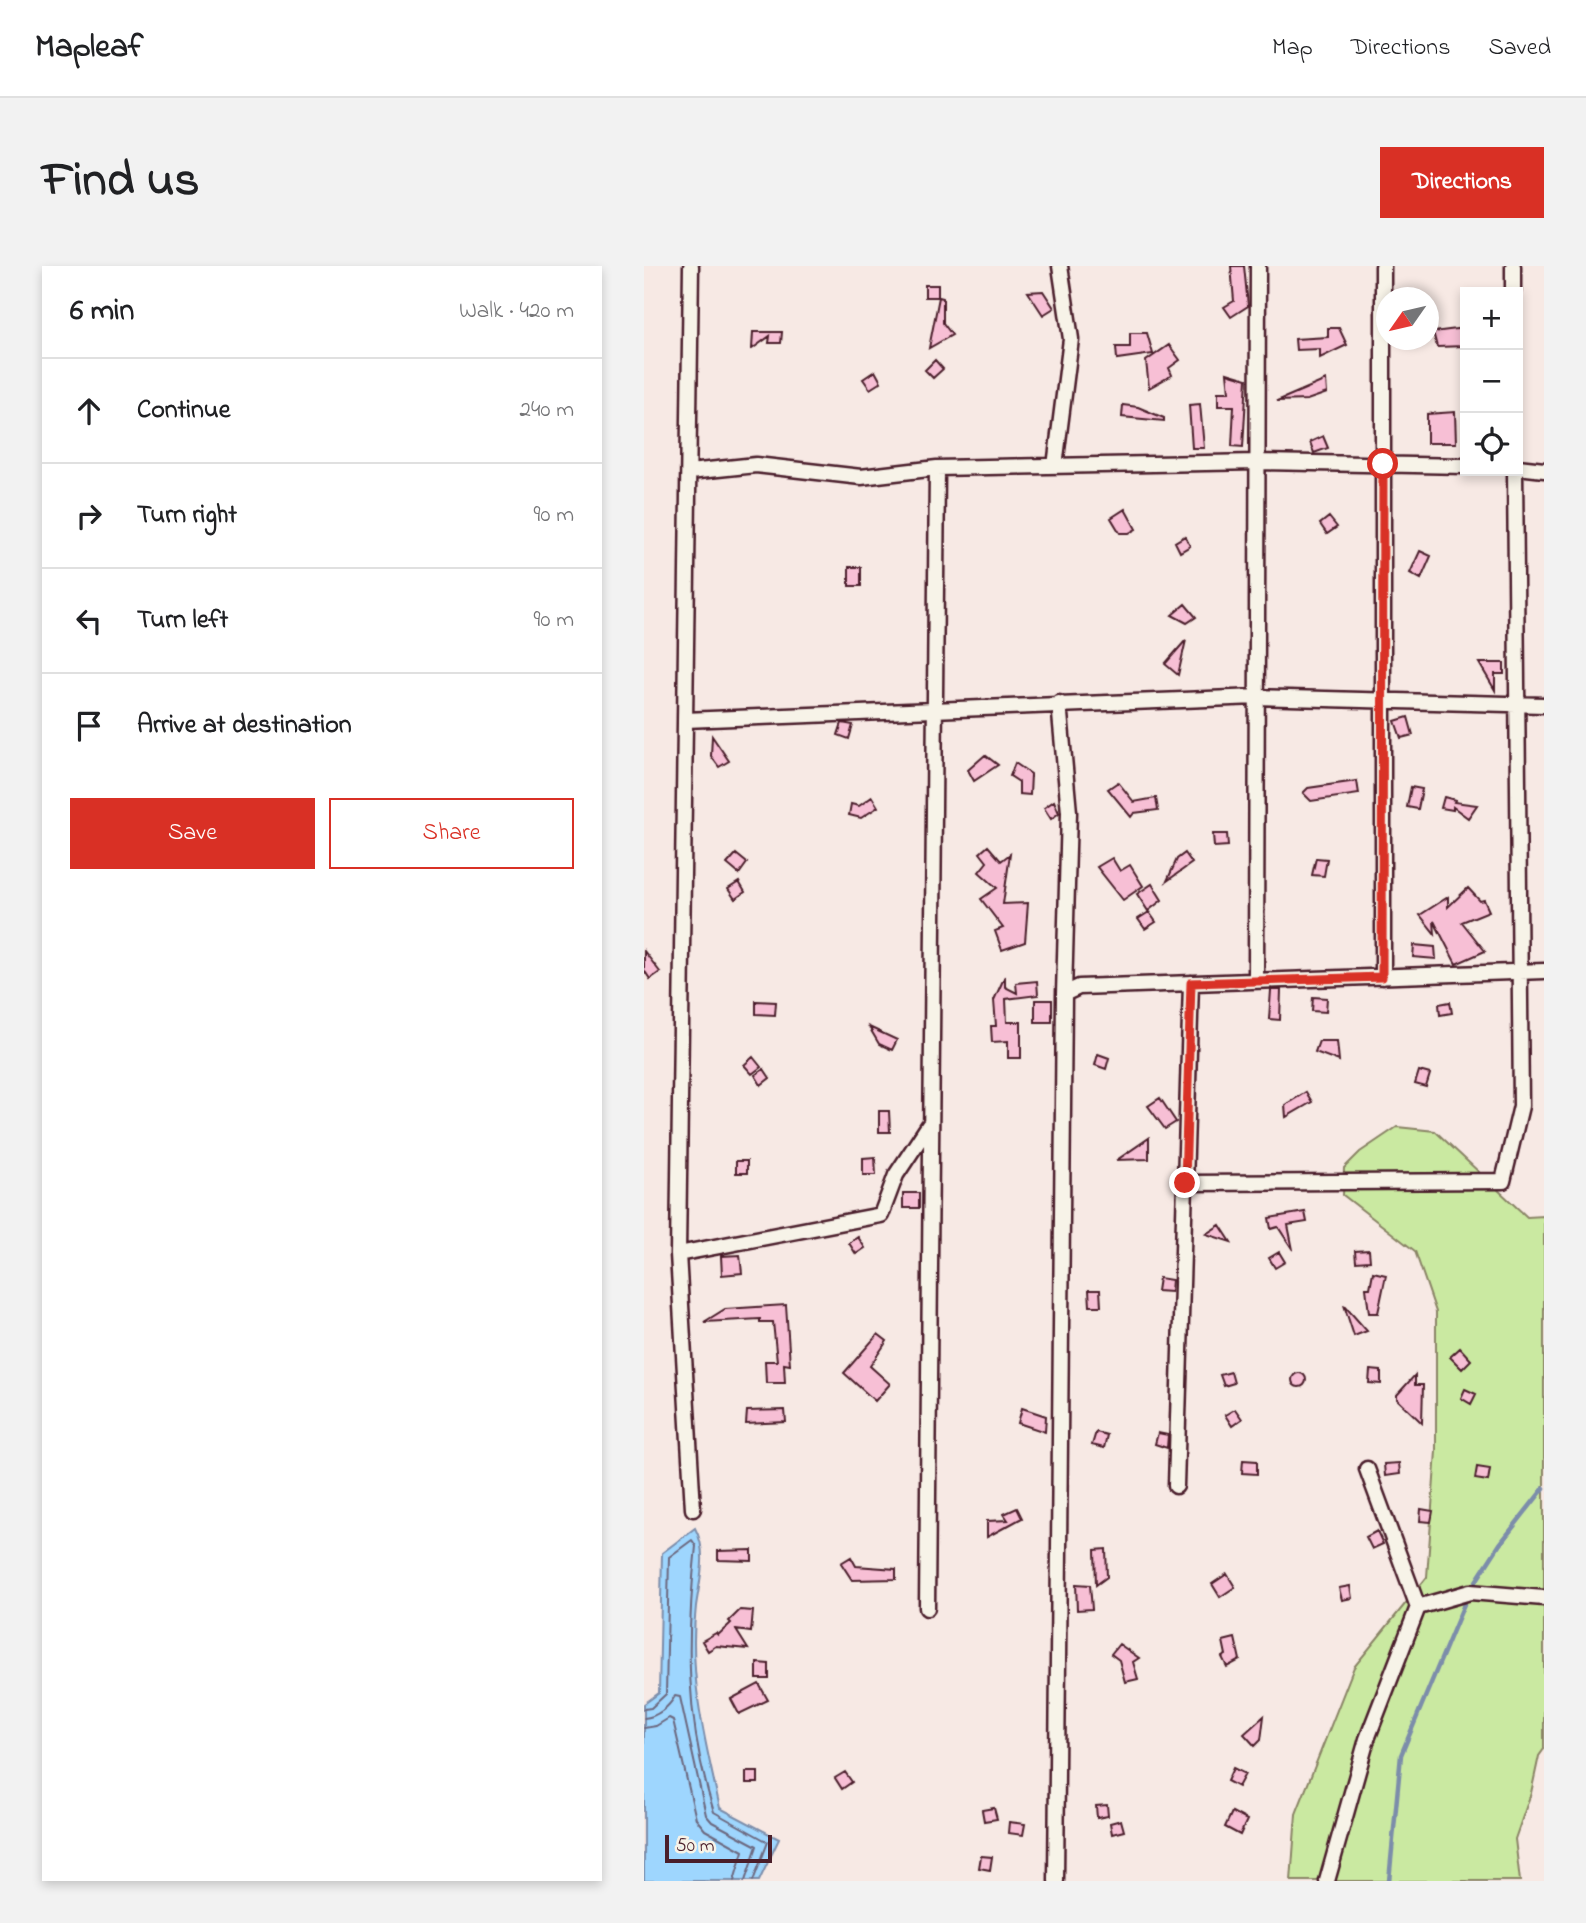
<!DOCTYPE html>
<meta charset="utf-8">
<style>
:root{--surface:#fff;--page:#f2f2f2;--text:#202124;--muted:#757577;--line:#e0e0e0;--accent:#d93025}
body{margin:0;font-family:"Indie Flower",sans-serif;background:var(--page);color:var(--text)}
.controls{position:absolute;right:21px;top:21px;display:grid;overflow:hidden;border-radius:0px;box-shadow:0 4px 10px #0003}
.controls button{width:63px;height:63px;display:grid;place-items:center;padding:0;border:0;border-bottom:2px solid var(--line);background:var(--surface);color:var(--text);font:35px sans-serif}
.compass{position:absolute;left:732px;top:21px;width:63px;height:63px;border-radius:50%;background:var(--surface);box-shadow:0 4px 10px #0003;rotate:236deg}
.scale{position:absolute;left:21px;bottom:18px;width:107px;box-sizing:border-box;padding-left:7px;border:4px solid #4a1f2b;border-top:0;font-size:19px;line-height:24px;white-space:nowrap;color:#4a1f2b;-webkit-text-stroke:5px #f7f3e8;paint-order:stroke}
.stop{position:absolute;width:21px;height:21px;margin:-16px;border:5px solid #d93025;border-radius:50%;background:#fff}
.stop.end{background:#d93025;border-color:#fff;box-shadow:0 2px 7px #0008}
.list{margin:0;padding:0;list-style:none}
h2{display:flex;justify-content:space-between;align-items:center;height:91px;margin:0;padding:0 28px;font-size:30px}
h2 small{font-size:23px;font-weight:400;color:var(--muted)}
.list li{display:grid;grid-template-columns:46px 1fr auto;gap:21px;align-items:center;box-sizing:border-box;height:105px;padding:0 28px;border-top:2px solid var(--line)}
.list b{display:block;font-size:26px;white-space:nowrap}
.list em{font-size:23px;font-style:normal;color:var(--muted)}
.actions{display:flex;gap:14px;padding:21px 28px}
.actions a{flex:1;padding:16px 0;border:2px solid var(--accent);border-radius:0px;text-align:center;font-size:24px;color:var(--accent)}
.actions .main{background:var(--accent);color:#fff}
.icon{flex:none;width:38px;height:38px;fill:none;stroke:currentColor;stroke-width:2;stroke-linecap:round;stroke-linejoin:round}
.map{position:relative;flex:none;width:900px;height:1615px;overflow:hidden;border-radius:0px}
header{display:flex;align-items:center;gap:42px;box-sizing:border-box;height:98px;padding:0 35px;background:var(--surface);border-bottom:2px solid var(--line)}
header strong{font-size:33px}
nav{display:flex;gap:38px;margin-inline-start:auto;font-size:24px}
.intro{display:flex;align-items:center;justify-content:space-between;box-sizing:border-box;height:168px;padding:0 42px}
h1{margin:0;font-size:49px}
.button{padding:18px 32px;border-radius:0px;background:var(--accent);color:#fff;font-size:24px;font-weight:700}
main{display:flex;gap:42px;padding:0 42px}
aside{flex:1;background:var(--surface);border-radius:0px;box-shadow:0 4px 10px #0003}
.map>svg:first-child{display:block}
.green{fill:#cae9a1;stroke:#8a8466;stroke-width:2}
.water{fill:#9ed6fe;stroke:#7c8daa;stroke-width:2}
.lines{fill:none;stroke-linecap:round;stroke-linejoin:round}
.shore{stroke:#6c687f;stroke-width:2}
.stream{stroke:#7c8daa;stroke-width:4.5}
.building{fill:#f7bfd5;stroke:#4a1f2b;stroke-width:2}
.minor-casing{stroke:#4a1f2b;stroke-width:19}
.minor{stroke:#f7f3e8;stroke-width:14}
.route{stroke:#d93025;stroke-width:9}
</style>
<header>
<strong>Mapleaf</strong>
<nav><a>Map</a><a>Directions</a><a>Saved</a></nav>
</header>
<div class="intro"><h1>Find us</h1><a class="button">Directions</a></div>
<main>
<aside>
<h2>6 min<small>Walk · 420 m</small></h2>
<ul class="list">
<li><svg class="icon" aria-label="ahead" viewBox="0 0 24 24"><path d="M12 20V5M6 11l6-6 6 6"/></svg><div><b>Continue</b></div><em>240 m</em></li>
<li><svg class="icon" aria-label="right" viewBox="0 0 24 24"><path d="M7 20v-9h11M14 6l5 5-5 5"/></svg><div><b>Turn right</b></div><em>90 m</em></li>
<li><svg class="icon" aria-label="left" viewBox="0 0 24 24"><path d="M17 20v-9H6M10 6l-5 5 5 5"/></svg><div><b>Turn left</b></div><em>90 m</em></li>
<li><svg class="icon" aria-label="arrive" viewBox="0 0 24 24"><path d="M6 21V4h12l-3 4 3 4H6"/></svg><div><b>Arrive at destination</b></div></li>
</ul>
<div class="actions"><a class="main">Save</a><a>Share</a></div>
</aside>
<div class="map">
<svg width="900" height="1615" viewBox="0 0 900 1615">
<rect width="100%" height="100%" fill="#f7e9e4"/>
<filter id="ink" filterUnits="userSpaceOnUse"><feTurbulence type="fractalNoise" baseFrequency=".0143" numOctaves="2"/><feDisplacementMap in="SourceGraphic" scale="14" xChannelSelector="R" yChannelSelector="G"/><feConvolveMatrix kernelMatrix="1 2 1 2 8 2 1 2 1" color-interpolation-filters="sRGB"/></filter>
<g filter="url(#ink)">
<path class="green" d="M 753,861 L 791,865 L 883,951 L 900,950 L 900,1483 L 895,1490 L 887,1527 L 871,1573 L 876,1615 L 647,1615 L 652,1548 L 710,1401 L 783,1311 L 792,1185 L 792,1046 L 771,985 L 699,929 L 700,902 L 716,886 Z"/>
<path class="water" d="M 51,1262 C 64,1286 56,1313 52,1340 C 44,1408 61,1476 76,1542 L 135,1573 L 115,1615 L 0,1615 L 0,1438 L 15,1427 L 18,1287 Z"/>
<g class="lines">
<path class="shore" d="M 0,1443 L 7,1442 L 22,1428 L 25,1291 L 48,1274 L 52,1280 C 42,1373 41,1455 70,1546 L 124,1576 L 109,1615
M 0,1452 C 13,1451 25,1441 31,1430 L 36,1431 L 62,1549 L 68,1556 L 113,1580 L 101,1615
M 0,1462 L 12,1460 L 25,1452 L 29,1454 L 52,1553 L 61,1564 L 99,1585 L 90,1615"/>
<path class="stream" d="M 827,1323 L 856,1278 L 900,1222
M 745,1615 L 757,1489 L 823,1331"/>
</g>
<path class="building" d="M 587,0 L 600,0 L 604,40 L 587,51 L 580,41 L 590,35 Z
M 281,19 L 294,19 L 294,31 L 281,31 Z
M 399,25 L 410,42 L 399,49 L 384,26 Z
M 295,31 L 299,32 L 299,57 L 308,69 L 285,82 Z
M 684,62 L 695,62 L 703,79 L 676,92 L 676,83 L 652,84 L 651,73 L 684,71 Z
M 821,62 L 821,80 L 793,81 L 789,66 Z
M 109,66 L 138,66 L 137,77 L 125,77 L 126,70 L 108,83 Z
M 486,67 L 503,67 L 509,88 L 473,93 L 472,81 L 486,81 Z
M 525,79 L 536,94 L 525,102 L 528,109 L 505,122 L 502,95 Z
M 291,94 L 299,103 L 289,112 L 281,104 Z
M 231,105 L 237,116 L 226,123 L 219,113 Z
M 583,107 L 603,113 L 599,181 L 588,180 L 590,140 L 574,140 L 574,126 L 585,126 Z
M 682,114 L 683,127 L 663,134 L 633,135 Z
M 556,138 L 560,182 L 548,182 L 545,139 Z
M 479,139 L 494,141 L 520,152 L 520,155 L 478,151 Z
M 811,146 L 812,177 L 783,177 L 783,148 Z
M 679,170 L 684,182 L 670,187 L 666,176 Z
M 481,243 L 492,263 L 485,267 L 476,267 L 467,252 Z
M 685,251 L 693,261 L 683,268 L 676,258 Z
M 541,270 L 546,280 L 536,286 L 531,276 Z
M 776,285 L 787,290 L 777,313 L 766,307 Z
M 205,301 L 217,301 L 217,320 L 205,320 Z
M 541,338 L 552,351 L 543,357 L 528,349 Z
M 542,374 L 534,409 L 521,398 Z
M 835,397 L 860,397 L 860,408 L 851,408 L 851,424 Z
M 764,451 L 769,469 L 757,472 L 751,455 Z
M 198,457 L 209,459 L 205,473 L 194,469 Z
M 68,470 L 85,495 L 75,501 L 67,490 Z
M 341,489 L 354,499 L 330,515 L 324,504 Z
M 371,497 L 387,508 L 386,529 L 375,528 L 375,516 L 366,510 Z
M 713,515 L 715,528 L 667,535 L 659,527 L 664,522 Z
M 474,516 L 490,536 L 512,532 L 514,544 L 490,547 L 487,551 L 464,523 Z
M 767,521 L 778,523 L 774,543 L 763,541 Z
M 228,531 L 234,541 L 217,552 L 205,549 L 207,538 L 215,540 Z
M 800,531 L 811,534 L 810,536 L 833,539 L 824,552 L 809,541 L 809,544 L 797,542 Z
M 410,535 L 415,547 L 407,553 L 400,542 Z
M 569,568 L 583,568 L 584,580 L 570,581 Z
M 344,580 L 357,595 L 366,588 L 359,638 L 384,637 L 381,676 L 358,684 L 351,665 L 359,662 L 337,633 L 353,622 L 335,606 L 343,596 L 336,587 Z
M 541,587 L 548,597 L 523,615 L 533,593 Z
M 92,588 L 103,597 L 95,608 L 83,598 Z
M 468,592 L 476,605 L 486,599 L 499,620 L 479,634 L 453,601 Z
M 672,592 L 683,593 L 680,610 L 668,609 Z
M 95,616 L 101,626 L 91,633 L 84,623 Z
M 508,618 L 518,634 L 504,645 L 493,628 Z
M 824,622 L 836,635 L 840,634 L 845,645 L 818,656 L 841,685 L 812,698 L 790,655 L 791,668 L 776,649 L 804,631 L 804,641 Z
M 505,646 L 512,656 L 501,663 L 494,653 Z
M 770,679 L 791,681 L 792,693 L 769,691 Z
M 0,685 L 16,706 L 6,713 L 0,704 Z
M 361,710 L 361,721 L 373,727 L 372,717 L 393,715 L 394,729 L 362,733 L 363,756 L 377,756 L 377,792 L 364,792 L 364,775 L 348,776 L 347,760 L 352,760 L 350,734 Z
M 627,724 L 637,724 L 636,754 L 625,753 Z
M 669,731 L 683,732 L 682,746 L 668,745 Z
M 391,734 L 408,734 L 408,756 L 391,756 Z
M 112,735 L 132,736 L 131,749 L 112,748 Z
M 806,736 L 808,747 L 796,749 L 795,738 Z
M 225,761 L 253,774 L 248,784 L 235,778 Z
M 675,775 L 693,775 L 695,795 L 671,786 Z
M 454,788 L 465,792 L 462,803 L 451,799 Z
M 109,791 L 117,801 L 108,808 L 100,799 Z
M 120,803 L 126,812 L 117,819 L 111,809 Z
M 775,805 L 786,808 L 782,821 L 771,818 Z
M 662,826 L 668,836 L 642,851 L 641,839 Z
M 516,832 L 532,856 L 521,863 L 504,840 Z
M 235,845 L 245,845 L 246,866 L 235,866 Z
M 505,872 L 505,893 L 473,894 Z
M 231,891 L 232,909 L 219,909 L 219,892 Z
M 92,895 L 103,895 L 103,907 L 92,907 Z
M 259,927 L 275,927 L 275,942 L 259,942 Z
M 661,946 L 663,956 L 644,959 L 649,984 L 634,961 L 627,963 L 625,952 Z
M 576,959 L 587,976 L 562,968 Z
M 214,971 L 221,982 L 212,988 L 205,977 Z
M 725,984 L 726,995 L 712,996 L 711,985 Z
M 635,986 L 641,996 L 631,1002 L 625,992 Z
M 96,989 L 98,1007 L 78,1009 L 77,990 Z
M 729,1006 L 742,1009 L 734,1047 L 725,1047 L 722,1022 L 726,1022 Z
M 515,1012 L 528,1014 L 527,1026 L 513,1025 Z
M 445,1024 L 456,1024 L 457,1040 L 446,1040 Z
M 142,1039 L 146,1099 L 140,1098 L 141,1117 L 122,1117 L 121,1095 L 133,1095 L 129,1056 L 116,1056 L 116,1053 L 60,1056 L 81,1043 Z
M 700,1039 L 723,1065 L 710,1070 Z
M 234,1068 L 243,1075 L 226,1100 L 246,1118 L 231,1135 L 200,1107 Z
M 816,1082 L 827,1094 L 818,1103 L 806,1091 Z
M 726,1104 L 737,1105 L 737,1118 L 725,1117 Z
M 587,1106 L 590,1117 L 580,1120 L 576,1109 Z
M648 1114a7 7 0 1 1 14 0a7 7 0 1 1-14 0Z
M 771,1109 L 771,1119 L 779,1119 L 778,1157 L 753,1133 L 753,1129 Z
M 821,1123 L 832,1128 L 827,1138 L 817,1132 Z
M 378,1142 L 402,1150 L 401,1166 L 374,1157 Z
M 591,1143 L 598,1153 L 588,1160 L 581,1149 Z
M 141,1144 L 142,1156 L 102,1158 L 103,1145 Z
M 452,1166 L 463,1169 L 460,1182 L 448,1179 Z
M 514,1167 L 524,1169 L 523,1182 L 511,1178 Z
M 599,1194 L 613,1195 L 613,1208 L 598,1207 Z
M 755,1197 L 756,1208 L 741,1210 L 740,1198 Z
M 833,1201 L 846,1203 L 844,1215 L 831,1213 Z
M 373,1242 L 378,1252 L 343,1271 L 343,1255 L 364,1254 L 360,1248 Z
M 777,1243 L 789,1245 L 787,1256 L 776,1255 Z
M 733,1265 L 739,1278 L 728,1283 L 722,1271 Z
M 462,1283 L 463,1311 L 452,1319 L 451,1284 Z
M 108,1284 L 108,1295 L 74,1294 L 74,1285 Z
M 207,1291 L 212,1300 L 252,1303 L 252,1313 L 208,1314 L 197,1297 Z
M 583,1308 L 591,1321 L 576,1331 L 568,1318 Z
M 432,1318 L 446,1319 L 448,1343 L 433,1344 Z
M 706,1320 L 708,1332 L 698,1334 L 695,1322 Z
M 96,1344 L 109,1345 L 107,1366 L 92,1364 L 104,1383 L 72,1380 L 64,1385 L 58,1375 L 72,1367 L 74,1369 L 87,1357 L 85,1355 Z
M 591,1372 L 596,1394 L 583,1401 L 578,1391 L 582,1389 L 579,1375 Z
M 475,1378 L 495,1392 L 489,1396 L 494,1413 L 481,1416 L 475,1394 L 467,1388 Z
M 113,1397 L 125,1398 L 125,1413 L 113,1413 Z
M 115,1418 L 124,1434 L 95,1448 L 87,1433 Z
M 620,1450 L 617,1474 L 611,1480 L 600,1468 Z
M 589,1502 L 601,1508 L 594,1521 L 583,1515 Z
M 102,1506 L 114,1506 L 114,1517 L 102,1517 Z
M 201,1506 L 208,1516 L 198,1523 L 191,1512 Z
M 463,1539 L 464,1550 L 453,1552 L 452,1540 Z
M 350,1542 L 353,1553 L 340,1555 L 338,1544 Z
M 588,1546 L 603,1554 L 596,1569 L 581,1561 Z
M 477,1554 L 480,1565 L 468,1568 L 466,1557 Z
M 365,1556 L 381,1558 L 379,1569 L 364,1567 Z
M 337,1590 L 348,1591 L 346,1604 L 335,1602 Z"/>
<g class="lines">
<defs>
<path id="minor" d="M 47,0 L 34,988 L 49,1243
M 869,0 L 869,26
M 411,200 L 427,73 L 416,0
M 874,201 L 900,204
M 45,206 L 112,199 L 217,211 L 293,202 L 614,196 L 821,200
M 41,454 L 613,431 L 900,439
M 739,711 L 739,0
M 612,715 L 614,0
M 420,728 L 435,721 L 900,705
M 541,917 L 859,915 L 877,840 L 871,205
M 34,988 L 237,949 L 252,909 L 285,859
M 532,1220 L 547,717
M 774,1341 L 826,1326 L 900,1332
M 283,1342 L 293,202
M 412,1615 L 420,728 L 425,546 L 415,437
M 683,1615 L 723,1473 L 774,1341 L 723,1203"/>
</defs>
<use href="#minor" class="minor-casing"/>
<use href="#minor" class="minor"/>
</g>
</g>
<g class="lines" filter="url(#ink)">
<path class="route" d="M 541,917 L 547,717 L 738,711 L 739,198"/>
</g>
</svg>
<div class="controls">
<button>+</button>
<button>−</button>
<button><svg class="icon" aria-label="locate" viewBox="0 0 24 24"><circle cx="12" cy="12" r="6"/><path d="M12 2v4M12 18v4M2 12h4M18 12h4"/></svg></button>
</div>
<svg class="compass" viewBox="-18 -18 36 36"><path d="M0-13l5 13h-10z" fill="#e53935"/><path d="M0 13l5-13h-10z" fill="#757577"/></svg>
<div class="scale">50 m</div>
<div class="stop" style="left:739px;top:198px"></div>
<div class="stop end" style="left:541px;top:917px"></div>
</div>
</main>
